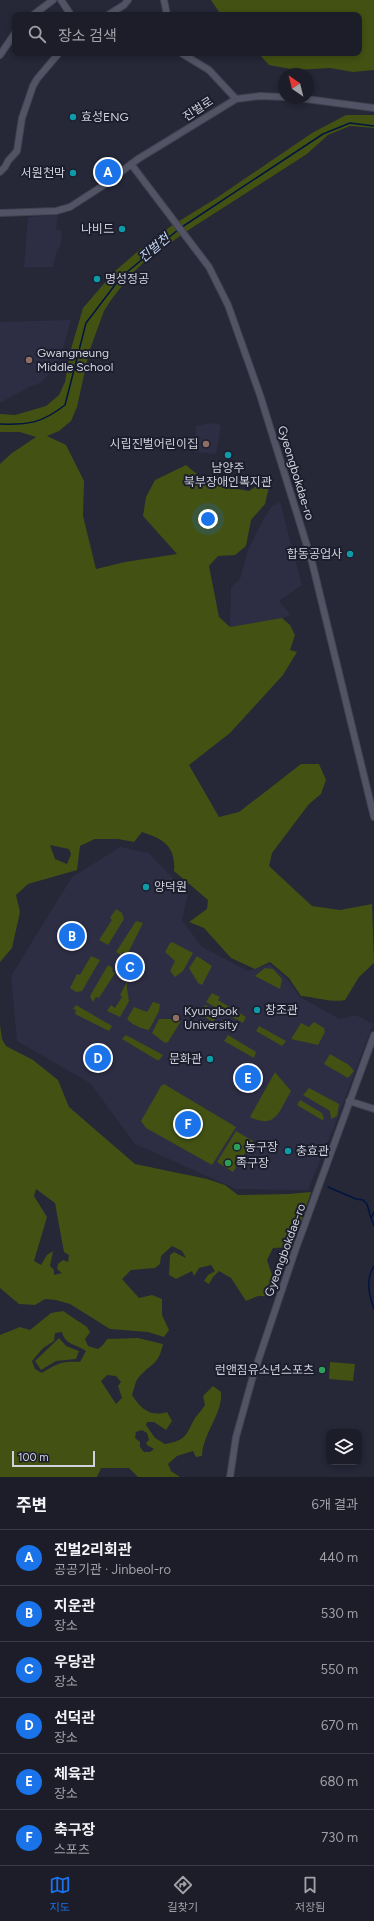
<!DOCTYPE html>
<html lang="ko">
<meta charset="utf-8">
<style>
:root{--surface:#1c1d29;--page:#292a35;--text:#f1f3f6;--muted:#a0a2a8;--line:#3a3b46;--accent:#1a73e8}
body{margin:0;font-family:Figtree,"Noto Sans KR",sans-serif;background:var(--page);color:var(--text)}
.controls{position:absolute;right:12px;bottom:12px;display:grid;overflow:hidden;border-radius:8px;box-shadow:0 2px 6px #0003}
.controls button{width:36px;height:36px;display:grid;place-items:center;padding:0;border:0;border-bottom:1px solid var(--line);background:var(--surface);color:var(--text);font:20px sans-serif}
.compass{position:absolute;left:278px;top:68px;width:36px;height:36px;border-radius:50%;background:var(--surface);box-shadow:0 2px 6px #0003;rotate:325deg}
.scale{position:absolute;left:12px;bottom:10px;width:83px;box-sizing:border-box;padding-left:4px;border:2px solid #cfd1db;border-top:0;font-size:11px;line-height:14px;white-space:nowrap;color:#cfd1db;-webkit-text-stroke:3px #1c1e2d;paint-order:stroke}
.you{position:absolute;left:208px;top:519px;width:14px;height:14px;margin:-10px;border:3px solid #fff;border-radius:50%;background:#1a73e8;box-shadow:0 0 0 6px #1a73e833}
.badge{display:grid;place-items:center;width:26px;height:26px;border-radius:50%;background:var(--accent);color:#fff;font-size:13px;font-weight:700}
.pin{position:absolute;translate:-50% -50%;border:2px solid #fff;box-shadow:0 1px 4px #0006}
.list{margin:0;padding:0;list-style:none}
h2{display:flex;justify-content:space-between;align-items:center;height:52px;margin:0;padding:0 16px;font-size:17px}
h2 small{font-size:13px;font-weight:400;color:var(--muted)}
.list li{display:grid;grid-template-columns:26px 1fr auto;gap:12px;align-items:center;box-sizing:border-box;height:56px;padding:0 16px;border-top:1px solid var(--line)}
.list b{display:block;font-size:15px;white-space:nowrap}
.list p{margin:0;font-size:13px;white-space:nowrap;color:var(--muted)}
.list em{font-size:13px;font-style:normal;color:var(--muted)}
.icon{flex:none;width:22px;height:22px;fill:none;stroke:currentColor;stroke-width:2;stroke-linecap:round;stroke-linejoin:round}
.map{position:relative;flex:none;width:374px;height:1477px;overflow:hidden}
.search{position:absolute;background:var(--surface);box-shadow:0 2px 6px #0003;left:12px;right:12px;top:12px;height:44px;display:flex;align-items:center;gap:10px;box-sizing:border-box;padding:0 14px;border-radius:8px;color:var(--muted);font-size:15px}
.sheet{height:388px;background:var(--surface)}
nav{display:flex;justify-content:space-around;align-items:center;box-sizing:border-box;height:56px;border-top:1px solid var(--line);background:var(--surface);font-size:11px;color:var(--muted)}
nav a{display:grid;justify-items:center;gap:2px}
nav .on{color:var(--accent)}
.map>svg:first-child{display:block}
.built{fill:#2d2e44}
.green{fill:#435113;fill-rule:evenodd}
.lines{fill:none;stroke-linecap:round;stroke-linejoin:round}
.stream{stroke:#011541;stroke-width:1.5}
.minor-casing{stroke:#41424f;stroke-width:8}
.minor{stroke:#525466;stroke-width:6}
.culture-dot{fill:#0f9aa8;stroke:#1c1e2d;stroke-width:1.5}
.education-dot{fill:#8d6e63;stroke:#1c1e2d;stroke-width:1.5}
.leisure-dot{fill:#2e9e5b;stroke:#1c1e2d;stroke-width:1.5}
.labels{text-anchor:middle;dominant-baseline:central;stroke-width:4;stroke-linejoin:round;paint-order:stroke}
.street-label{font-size:12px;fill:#cfd1db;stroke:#1c1e2d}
.poi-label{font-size:12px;fill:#cfd1db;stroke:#1c1e2d;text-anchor:start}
.water-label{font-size:13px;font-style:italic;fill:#c1d4f2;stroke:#1c1e2d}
</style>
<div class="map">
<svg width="374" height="1477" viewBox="0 0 374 1477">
<rect width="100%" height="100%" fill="#262737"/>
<path class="built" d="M 58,215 L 56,229 L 62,231 L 61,245 L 57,251 L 53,267 L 24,267 L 28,217 Z
M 71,320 L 62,352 L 54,369 L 40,383 L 31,386 L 0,403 L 0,322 Z
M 212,423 L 221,425 L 216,454 L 194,452 L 196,426 Z
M 280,502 L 302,585 L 279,601 L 291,615 L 282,618 L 230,627 L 231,587 L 240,579 L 248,550 L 263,520 L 272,506 Z
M 120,847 L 149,853 L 188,894 L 182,920 L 202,947 L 248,971 L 270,964 L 287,979 L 300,997 L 340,1019 L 356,1015 L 373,1024 L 336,1122 L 308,1190 L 236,1189 L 135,1144 L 90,1083 L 17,1041 L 11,976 L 72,877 Z"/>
<path class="green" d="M 211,0 L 374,0 L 374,70 L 353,72 L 330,68 L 296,70 L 269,65 L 258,53 L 359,53 L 359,15 L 221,15 Z
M 346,115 L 374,115 L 374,128 L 350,126 L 328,135 L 307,154 L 190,229 L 146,260 L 128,278 L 111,300 L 104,311 L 89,352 L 77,407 L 71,421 L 59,431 L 47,436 L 66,445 L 84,481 L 83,516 L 96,569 L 125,562 L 177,554 L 143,516 L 146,497 L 155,480 L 186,465 C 209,485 219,486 249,491 L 261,483 L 269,487 L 265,504 L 251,520 L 246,546 L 235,555 L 218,556 L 209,566 L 219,617 L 230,627 L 282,618 L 290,625 L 295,635 L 290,650 L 297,652 L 283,675 L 230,733 L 189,765 L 219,817 L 239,812 L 301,764 L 319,764 L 326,780 L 321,794 L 309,804 L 272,853 L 269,866 L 312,906 L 340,910 L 372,904 L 374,963 L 359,977 L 345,1000 C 331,1003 316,997 301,996 L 289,978 L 270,962 L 255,969 L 231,958 L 204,928 L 189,922 L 207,909 L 208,900 L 174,871 C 176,846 163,839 142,832 L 134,842 L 118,839 L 95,839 L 80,846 L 77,870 L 28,884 L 16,895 L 20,912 L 12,948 L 0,962 L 0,464 L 12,453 L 36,437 L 20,432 L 0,432 L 0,414 L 15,415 L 22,413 L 46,406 L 59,395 L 65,382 L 71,349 L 83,308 L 114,272 L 137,252 L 171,226 L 215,199 L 312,133 ZM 50,845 L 69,849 L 71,854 L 67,864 L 55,859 Z
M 116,909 L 122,913 L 124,919 L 108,945 L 99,940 L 112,920 L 110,918 Z
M 136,921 L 143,923 L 127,955 L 123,952 L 121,955 L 116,952 Z
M 172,942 L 193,953 L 183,971 L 175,977 L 170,971 L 175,961 L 165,952 L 170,943 Z
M 91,956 L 100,960 L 82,991 L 76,992 L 70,988 L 77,974 L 80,975 Z
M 197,956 L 212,966 L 202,985 L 198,983 L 189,968 Z
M 108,965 L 113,968 L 112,971 L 115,973 L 99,998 L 96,997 L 93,1002 L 90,997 L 91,994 Z
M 265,968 L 273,969 L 282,979 L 280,989 L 255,976 Z
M 127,982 L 127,989 L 129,1001 L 120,1017 L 107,1011 L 111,1005 L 115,1008 L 122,997 L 120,995 Z
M 212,993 L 220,997 L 218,1000 L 246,1017 L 243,1023 L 206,1002 Z
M 153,1002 L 160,1004 L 159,1011 L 149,1030 C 142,1029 131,1024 127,1019 L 134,1007 L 147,1012 Z
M 76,1005 L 112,1026 L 109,1031 L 75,1014 L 76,1010 L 73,1009 Z
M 205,1005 L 219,1013 L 213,1022 L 199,1014 Z
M 159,1019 L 176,1019 L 181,1021 L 168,1042 L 165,1043 L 152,1033 Z
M 314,1022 L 324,1028 L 325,1032 L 318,1045 L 291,1039 L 301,1023 L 309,1027 Z
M 0,1025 L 2,1039 L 6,1046 L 33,1060 L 58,1080 L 69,1107 L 135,1164 L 207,1179 L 225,1185 L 238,1195 L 289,1194 L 311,1192 L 293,1247 L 273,1248 L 267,1260 L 275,1284 L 272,1296 L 258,1296 L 246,1301 L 231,1278 L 219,1271 L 213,1277 L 209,1284 L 204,1281 L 208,1275 L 215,1271 L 211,1265 L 199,1268 L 194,1276 L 192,1271 L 176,1279 L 169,1275 L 170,1255 L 174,1252 L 186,1258 L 182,1251 L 172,1246 L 161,1256 L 160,1264 L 155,1268 L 131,1270 L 122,1279 L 139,1298 L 152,1295 L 162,1299 L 162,1315 L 169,1330 L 164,1337 L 148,1332 L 110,1329 L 70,1304 L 56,1300 L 45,1299 L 35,1305 L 19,1304 L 0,1288 ZM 36,1189 L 55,1203 L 64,1252 L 69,1255 L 68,1262 L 63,1260 L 58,1264 L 57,1269 L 62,1273 L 54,1275 L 54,1270 L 50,1266 L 53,1251 L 47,1255 L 41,1265 L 34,1261 L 47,1217 L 34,1196 Z
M 259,1026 L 286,1041 L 282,1046 L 256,1031 Z
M 126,1035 L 163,1055 L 159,1060 L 157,1060 L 122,1039 Z
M 228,1035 L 256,1052 L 254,1058 L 224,1041 Z
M 330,1054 L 349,1065 L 354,1071 L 348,1078 L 324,1064 Z
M 275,1072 L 291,1091 C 279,1111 276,1130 250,1117 Z
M 164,1084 L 236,1127 L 212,1165 L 146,1128 L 141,1121 L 161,1086 Z
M 309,1088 L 339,1104 L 337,1116 L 331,1119 L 330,1111 L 303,1095 Z
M 300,1100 L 322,1113 L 324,1119 L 322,1120 L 297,1105 Z
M 236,1131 L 253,1141 L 233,1172 L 217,1162 Z
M 63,1311 L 87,1327 L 90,1332 L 85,1339 L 88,1346 L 98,1349 L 103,1345 L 107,1339 L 138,1338 L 163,1344 C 158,1366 152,1362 139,1377 C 135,1381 134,1390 132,1395 C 141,1409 150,1417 167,1412 L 172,1421 L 166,1430 L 154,1422 L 147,1422 L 146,1425 L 155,1438 L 165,1444 C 187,1440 185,1436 195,1418 C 198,1414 202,1410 205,1405 L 203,1396 L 213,1386 L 221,1392 C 223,1414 203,1433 202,1456 L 196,1457 L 193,1451 L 177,1456 L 168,1464 L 171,1471 L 180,1477 L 138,1477 L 129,1468 L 101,1468 L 97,1477 L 0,1477 L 0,1335 L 20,1327 L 30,1330 L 51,1313 ZM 62,1332 C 65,1345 76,1344 86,1351 L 80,1362 C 63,1361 57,1363 42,1373 L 35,1369 L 32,1361 L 43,1348 L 54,1341 L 55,1333 ZM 107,1375 L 116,1376 L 121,1382 L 118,1386 L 122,1398 L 116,1404 L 101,1381 ZM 142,1430 L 147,1433 L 149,1440 L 146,1443 L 147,1445 L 154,1449 L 150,1452 L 144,1452 L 140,1447 L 140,1442 L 135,1438 L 136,1432 Z
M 59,1338 L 66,1346 L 79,1351 L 76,1359 L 56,1361 L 41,1370 L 35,1361 Z
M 330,1362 L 355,1364 L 353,1381 L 329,1379 Z"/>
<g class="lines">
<path class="stream" d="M 182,227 L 323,134 L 350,123 L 374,126
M 0,424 C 29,425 42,423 65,405 L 86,323 L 121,277 L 179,229
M 328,1187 L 356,1199 L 363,1200 L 367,1204 L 371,1218
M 374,1212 L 371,1218 L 374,1226
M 374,1266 C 365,1280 369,1294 374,1309"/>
<defs>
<path id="minor" d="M 61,0 L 71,15
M 164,0 L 167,15
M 33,15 L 53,0
M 108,15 L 124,5 L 128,0
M 181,53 L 209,70 L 236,99
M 0,55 L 15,33
M 299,98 L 374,108
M 131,164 L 209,267 L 228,305 L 260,395 L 312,562 L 374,817
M 0,172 L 5,167 L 8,161 L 17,151 L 22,118 L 33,86 L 37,79 L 59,53
M 0,213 L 56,211 L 70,207 L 101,187 L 138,159 L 236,99 L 260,96 L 284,97
M 349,1101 L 374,1109
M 230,1477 L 236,1437 L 253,1376 L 295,1251 L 374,1035"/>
</defs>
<use href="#minor" class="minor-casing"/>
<use href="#minor" class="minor"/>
</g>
<g class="culture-dot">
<circle cx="73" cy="117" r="4"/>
<circle cx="73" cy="173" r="4"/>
<circle cx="122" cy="229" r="4"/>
<circle cx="97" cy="279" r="4"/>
<circle cx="228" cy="455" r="4"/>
<circle cx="350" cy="554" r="4"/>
<circle cx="146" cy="887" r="4"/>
<circle cx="257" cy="1010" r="4"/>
<circle cx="210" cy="1059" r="4"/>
<circle cx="288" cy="1151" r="4"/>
</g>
<g class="education-dot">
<circle cx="29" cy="360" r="4"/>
<circle cx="206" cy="444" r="4"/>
<circle cx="176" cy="1018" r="4"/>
</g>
<g class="leisure-dot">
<circle cx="237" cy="1147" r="4"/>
<circle cx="228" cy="1163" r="4"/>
<circle cx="322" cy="1370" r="4"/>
</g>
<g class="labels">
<g class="street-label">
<text transform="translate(198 109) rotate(-33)">진벌로</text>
<text transform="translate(296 473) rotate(73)">Gyeongbokdae-ro</text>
<text transform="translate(285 1250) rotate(-70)">Gyeongbokdae-ro</text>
</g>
<g class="poi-label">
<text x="81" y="117">효성ENG</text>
<text x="65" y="173" text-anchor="end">서원천막</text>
<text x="114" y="229" text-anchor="end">나비드</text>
<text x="105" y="279">명성정공</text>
<text x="37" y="353">Gwangneung<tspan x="37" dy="14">Middle School</tspan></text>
<text x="198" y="444" text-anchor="end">시립진벌어린이집</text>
<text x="228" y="468" text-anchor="middle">남양주<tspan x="228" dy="14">북부장애인복지관</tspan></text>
<text x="342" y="554" text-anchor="end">합동공업사</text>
<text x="154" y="887">양덕원</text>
<text x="265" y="1010">창조관</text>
<text x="184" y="1011">Kyungbok<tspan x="184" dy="14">University</tspan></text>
<text x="202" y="1059" text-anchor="end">문화관</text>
<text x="245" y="1147">농구장</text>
<text x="296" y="1151">충효관</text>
<text x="236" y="1163">족구장</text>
<text x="314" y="1370" text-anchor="end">런앤짐유소년스포츠</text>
</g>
<g class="water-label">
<text transform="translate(154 248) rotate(-40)">진벌천</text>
</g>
</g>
</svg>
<div class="controls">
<button><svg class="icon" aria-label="layers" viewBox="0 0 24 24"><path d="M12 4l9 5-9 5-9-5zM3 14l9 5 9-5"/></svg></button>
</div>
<svg class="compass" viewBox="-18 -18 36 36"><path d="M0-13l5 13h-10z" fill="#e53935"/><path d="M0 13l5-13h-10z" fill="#a0a2a8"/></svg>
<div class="scale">100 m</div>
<div class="you"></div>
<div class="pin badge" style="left:108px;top:172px">A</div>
<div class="pin badge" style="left:72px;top:936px">B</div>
<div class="pin badge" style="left:130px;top:967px">C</div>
<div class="pin badge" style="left:98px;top:1058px">D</div>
<div class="pin badge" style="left:248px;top:1078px">E</div>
<div class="pin badge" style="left:188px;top:1124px">F</div>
<div class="search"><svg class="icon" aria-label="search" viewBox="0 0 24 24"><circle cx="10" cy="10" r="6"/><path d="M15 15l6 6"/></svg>장소 검색</div>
</div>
<section class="sheet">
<h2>주변<small>6개 결과</small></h2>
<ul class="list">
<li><span class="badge">A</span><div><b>진벌2리회관</b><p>공공기관 · Jinbeol-ro</p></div><em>440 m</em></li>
<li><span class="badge">B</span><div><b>지운관</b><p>장소</p></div><em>530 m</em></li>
<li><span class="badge">C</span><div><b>우당관</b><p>장소</p></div><em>550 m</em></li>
<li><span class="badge">D</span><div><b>선덕관</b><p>장소</p></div><em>670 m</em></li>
<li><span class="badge">E</span><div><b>체육관</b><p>장소</p></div><em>680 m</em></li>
<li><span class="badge">F</span><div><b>축구장</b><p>스포츠</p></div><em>730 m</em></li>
</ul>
</section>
<nav>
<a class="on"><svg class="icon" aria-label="map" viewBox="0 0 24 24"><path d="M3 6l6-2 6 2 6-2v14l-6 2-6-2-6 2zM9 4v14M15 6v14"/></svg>지도</a>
<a><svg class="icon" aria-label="directions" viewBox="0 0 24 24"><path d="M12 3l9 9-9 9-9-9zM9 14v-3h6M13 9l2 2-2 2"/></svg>길찾기</a>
<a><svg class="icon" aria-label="saved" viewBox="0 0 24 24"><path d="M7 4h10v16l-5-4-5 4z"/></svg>저장됨</a>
</nav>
